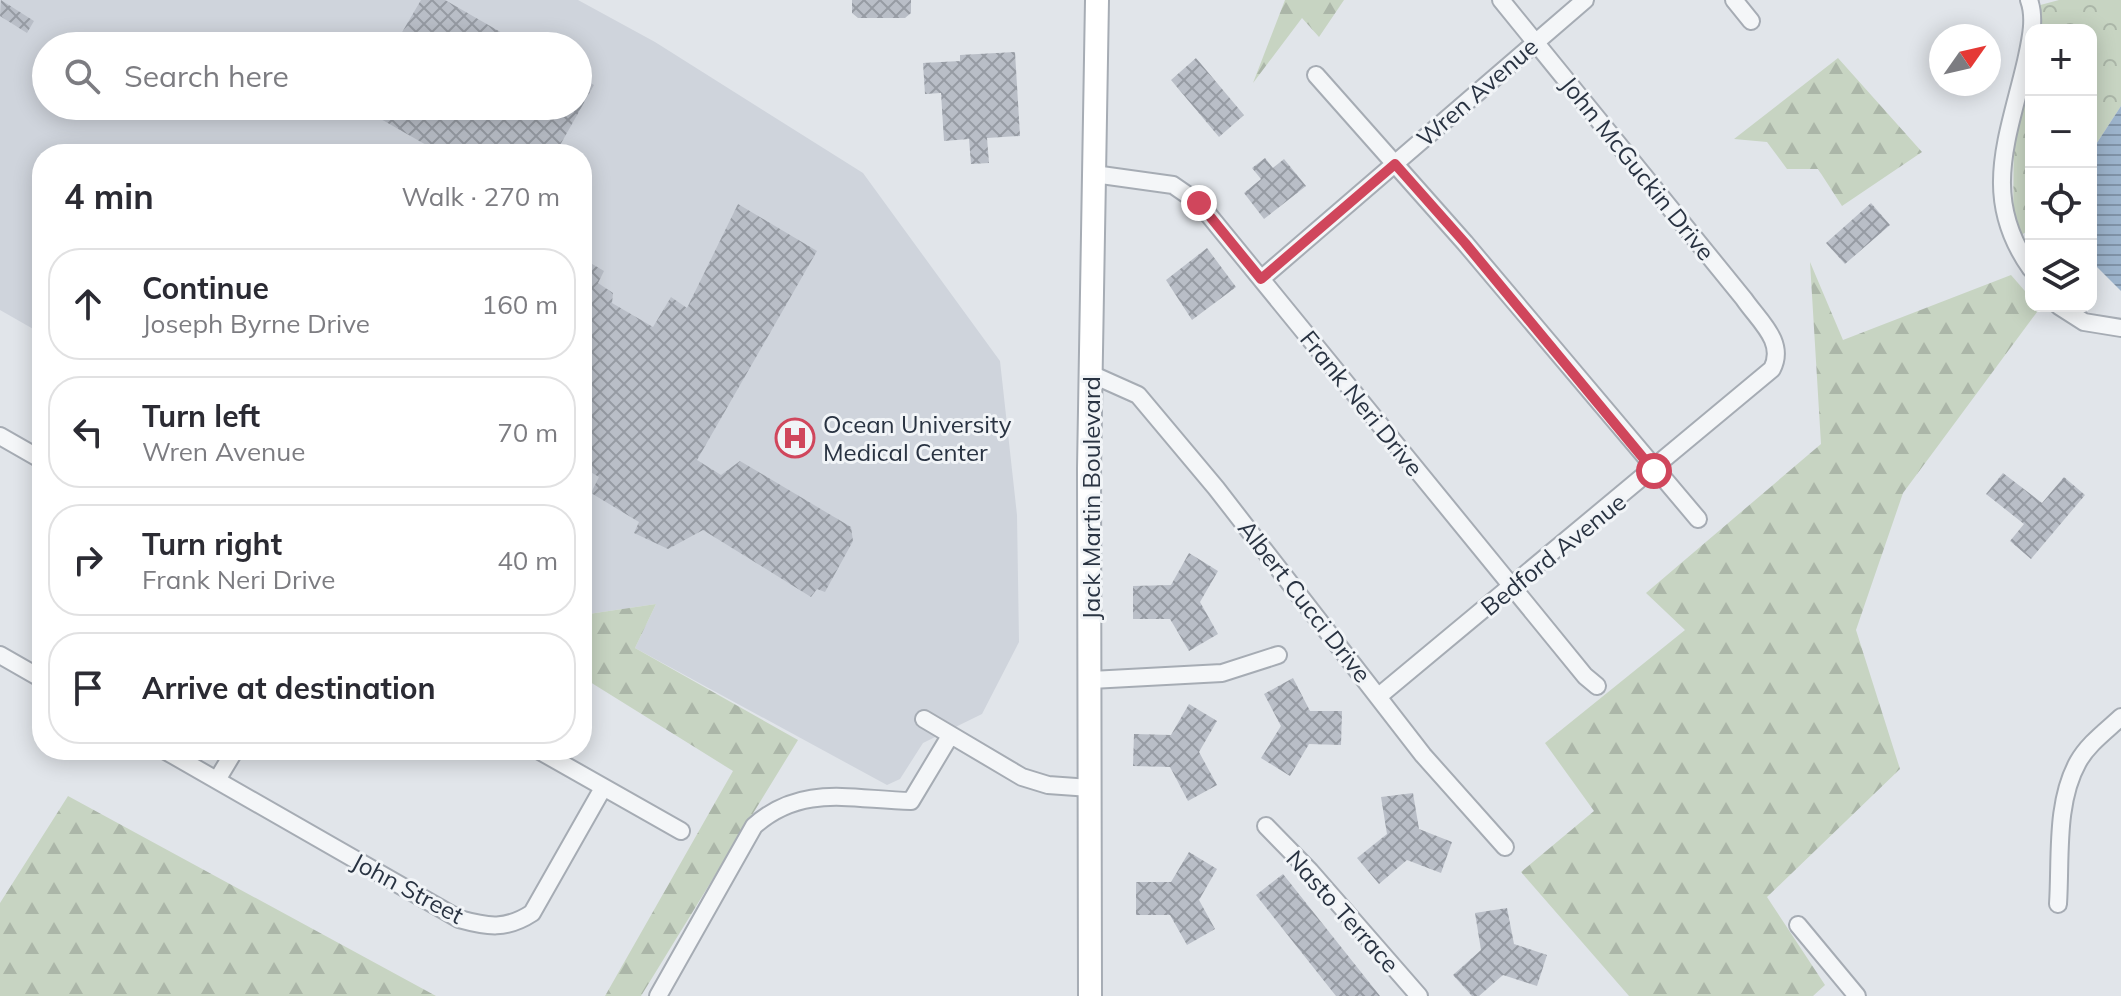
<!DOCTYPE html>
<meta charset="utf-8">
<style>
:root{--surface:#fff;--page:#f7f7f7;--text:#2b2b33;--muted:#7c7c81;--line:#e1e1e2}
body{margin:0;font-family:Mulish,sans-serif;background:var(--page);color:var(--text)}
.controls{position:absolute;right:24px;top:24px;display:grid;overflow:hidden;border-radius:16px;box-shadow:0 4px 20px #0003}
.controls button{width:72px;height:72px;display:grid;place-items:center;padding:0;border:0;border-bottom:2px solid var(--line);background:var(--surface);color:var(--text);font:40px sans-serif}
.compass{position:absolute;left:1929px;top:24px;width:72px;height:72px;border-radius:50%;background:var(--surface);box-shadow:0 4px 20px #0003;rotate:56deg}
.stop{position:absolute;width:24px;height:24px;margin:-18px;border:6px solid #d0465c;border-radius:50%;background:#fff}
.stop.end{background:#d0465c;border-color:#fff;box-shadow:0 2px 8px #0008}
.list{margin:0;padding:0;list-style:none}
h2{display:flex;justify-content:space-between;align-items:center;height:104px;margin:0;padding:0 32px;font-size:34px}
h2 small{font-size:26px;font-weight:400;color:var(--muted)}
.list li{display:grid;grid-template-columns:52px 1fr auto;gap:24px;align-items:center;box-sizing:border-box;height:112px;margin:0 16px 16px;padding:0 16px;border:2px solid var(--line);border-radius:32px}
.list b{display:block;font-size:30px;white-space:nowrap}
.list p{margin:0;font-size:26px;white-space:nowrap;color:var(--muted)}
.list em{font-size:26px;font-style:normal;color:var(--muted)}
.icon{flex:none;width:44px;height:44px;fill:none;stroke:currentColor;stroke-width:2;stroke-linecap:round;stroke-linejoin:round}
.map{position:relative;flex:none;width:2121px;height:996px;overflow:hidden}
.search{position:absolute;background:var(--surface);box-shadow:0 4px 20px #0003;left:32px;top:32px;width:560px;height:88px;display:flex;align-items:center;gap:20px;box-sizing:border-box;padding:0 28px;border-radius:44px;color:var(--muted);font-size:30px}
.panel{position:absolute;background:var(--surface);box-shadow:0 4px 20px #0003;left:32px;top:144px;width:560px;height:616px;border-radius:32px}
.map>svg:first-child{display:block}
.built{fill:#cfd4dc;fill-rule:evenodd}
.forest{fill:url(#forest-firs)}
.park{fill:url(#park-crowns)}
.water{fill:url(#water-rules)}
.building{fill:url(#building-cross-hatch)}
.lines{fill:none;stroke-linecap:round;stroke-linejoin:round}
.street-casing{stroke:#a6acb4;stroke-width:20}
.secondary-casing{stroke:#a6acb4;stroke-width:26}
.street{stroke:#f4f6f8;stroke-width:16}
.secondary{stroke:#fff;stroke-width:22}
.route{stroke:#d0465c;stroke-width:10}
.labels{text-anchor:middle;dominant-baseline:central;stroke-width:6;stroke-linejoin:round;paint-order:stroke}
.street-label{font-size:24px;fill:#293342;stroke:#f1f4f7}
.poi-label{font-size:24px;fill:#293342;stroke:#f1f4f7;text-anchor:start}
</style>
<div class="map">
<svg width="2121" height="996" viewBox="0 0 2121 996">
<defs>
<pattern id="forest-firs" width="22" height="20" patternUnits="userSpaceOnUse" patternTransform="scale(2)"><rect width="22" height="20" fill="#c7d4c2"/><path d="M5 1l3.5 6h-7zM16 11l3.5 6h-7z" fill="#abb6a8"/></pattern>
<pattern id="park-crowns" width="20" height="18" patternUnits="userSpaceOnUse" patternTransform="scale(2)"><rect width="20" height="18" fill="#c7d4c2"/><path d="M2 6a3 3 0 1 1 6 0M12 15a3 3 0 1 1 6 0" fill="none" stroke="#abb6a8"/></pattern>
<pattern id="water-rules" width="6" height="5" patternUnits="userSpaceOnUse" patternTransform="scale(2)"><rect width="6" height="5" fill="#9cb3cb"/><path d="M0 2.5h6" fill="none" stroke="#7f92a6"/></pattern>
<pattern id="building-cross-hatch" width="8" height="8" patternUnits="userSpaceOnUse" patternTransform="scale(2)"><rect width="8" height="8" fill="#b9bec7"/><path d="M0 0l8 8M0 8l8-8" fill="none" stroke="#969ba3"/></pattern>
</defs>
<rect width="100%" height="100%" fill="#e1e5ea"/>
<path class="built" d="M 0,0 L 578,0 L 655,42 L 863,173 L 1000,361 L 1017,515 L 1019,642 L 982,714 L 923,743 L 900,779 L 887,785 L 635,648 L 656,604 L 582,615 L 582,154 L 42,154 L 42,334 L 0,310 ZM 46,46 L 578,46 L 578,106 L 46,106 Z"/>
<path class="forest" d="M 1285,0 L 1344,0 L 1319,37 L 1302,18 L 1253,83 Z
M 1838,58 L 1922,152 L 1842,206 L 1818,169 L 1787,169 L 1767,142 L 1734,139 Z
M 1810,262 L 1843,340 L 2011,275 L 2031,298 L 2031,306 L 2040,308 L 1903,493 L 1856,630 L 1900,769 L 1767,897 L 1825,985 L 1813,996 L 1629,996 L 1521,872 L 1594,811 L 1545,743 L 1685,630 L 1646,593 L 1821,444 Z
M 656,604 L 635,648 L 798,740 L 641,996 L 605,996 L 733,771 L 582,677 L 582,615 Z
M 68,796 L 436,996 L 0,996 L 0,903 Z"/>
<path class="park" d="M 2059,0 L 2121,0 L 2121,106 L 2091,152 L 2091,30 L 2031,30 L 2031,229 L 2013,240 L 2014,121 L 2029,8 Z"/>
<path class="water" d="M 2121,106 L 2121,291 L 2091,261 L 2091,152 Z"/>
<path class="building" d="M 1,0 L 34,21 L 27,33 L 0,16 Z
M 421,0 L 445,0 L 525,46 L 394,46 Z
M 852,0 L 911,0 L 911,13 L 905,18 L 858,18 L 852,13 Z
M 1015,52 L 1020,136 L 987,138 L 989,163 L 971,164 L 969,139 L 944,141 L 941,93 L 925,94 L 923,63 L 960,61 L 960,55 Z
M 1196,58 L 1244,115 L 1219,137 L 1171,80 Z
M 578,76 L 594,85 L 555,154 L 442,154 L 358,106 L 578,106 Z
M 1265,158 L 1273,168 L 1284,159 L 1306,186 L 1264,219 L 1244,193 L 1261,179 L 1252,168 Z
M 1871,203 L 1890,225 L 1845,264 L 1826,243 Z
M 738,204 L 817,251 L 697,460 L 721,475 L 740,461 L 851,527 L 853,541 L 825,592 L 817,589 L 811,597 L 703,530 L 668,549 L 634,533 L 639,522 L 591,493 L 599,477 L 582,467 L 582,258 L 604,271 L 598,283 L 613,293 L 612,303 L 653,327 L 671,297 L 687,308 Z
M 1207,248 L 1236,287 L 1192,320 L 1166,280 Z
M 2003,473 L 2042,503 L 2064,477 L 2085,495 L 2031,559 L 2010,541 L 2024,524 L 1986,494 Z
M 1189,553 L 1218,571 L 1200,602 L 1218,634 L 1189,651 L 1170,619 L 1133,619 L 1133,586 L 1171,585 Z
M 1293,678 L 1310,711 L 1342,711 L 1341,745 L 1309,744 L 1290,776 L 1261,758 L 1281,726 L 1264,694 Z
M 1189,704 L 1217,721 L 1199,752 L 1217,785 L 1188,801 L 1170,767 L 1133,766 L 1134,734 L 1171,735 Z
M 1413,793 L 1419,829 L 1452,842 L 1441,873 L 1407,860 L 1379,884 L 1357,858 L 1387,834 L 1381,797 Z
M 1189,852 L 1217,869 L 1199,900 L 1215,929 L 1187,945 L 1170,915 L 1136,915 L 1136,882 L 1171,882 Z
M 1283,874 L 1380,996 L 1336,996 L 1256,895 Z
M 1507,908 L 1514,944 L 1547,955 L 1537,986 L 1503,975 L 1479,996 L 1472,996 L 1453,975 L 1481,950 L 1475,913 Z"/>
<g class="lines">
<defs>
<path id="street" d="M 1734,0 L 1751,21
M 2029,0 C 2036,19 2030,42 2026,61 C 2008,139 1980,197 2031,269
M 1316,75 L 1465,243 L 1698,519
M 1094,174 L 1173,185 L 1199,203 L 1585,676 L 1597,686
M 1261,279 L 1585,0
M 2059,306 L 2084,322 L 2121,328
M 1091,374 L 1138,395 L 1216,488 L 1423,755 L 1505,847
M 0,436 L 42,460
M 0,655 L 42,679
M 1091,680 L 1222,673 L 1278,655
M 1379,696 L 1772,369 C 1786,342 1759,321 1744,299 L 1501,0
M 924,719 L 1022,777 L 1048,785 L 1090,788
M 164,750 L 459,919 C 488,927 506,930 532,913 L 603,788
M 538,750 L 681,831
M 217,780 L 235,750
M 1266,826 L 1310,871 L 1419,996
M 2058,904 C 2061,859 2055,803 2078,762 C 2088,744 2106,731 2121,717
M 1798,925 L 1857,996
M 658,996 L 754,826 C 802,783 852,800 911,801 L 950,736"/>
<path id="secondary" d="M 1090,996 L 1089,468 L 1097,0"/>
</defs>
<use href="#street" class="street-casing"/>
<use href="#secondary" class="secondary-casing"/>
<use href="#street" class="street"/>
<use href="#secondary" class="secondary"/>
</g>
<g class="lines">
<path class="route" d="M 1199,203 L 1261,279 L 1395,164 L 1465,243 L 1654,471"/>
</g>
<defs>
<symbol id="hospital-ring" viewBox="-11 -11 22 22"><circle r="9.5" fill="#f1f4f7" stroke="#d0465c" stroke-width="1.5"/><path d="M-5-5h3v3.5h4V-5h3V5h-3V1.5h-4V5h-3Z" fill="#d0465c"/></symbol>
</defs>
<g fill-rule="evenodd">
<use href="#hospital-ring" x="773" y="416" width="44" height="44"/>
</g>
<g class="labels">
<g class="street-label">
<text transform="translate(1477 92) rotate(-41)">Wren Avenue</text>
<text transform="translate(1638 168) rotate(51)">John McGuckin Drive</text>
<text transform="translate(1362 403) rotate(51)">Frank Neri Drive</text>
<text transform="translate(1091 498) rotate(-90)">Jack Martin Boulevard</text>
<text transform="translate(1553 554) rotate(-39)">Bedford Avenue</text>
<text transform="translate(1305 601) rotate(52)">Albert Cucci Drive</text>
<text transform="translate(408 888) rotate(28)">John Street</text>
<text transform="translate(1343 911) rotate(48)">Nasto Terrace</text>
</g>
<g class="poi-label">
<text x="823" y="424">Ocean University<tspan x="823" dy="28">Medical Center</tspan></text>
</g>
</g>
</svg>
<div class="controls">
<button>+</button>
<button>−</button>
<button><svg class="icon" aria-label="locate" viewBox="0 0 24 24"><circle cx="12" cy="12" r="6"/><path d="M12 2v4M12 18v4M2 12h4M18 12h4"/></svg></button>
<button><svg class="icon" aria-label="layers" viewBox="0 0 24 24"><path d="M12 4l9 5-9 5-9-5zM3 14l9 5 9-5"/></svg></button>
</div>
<svg class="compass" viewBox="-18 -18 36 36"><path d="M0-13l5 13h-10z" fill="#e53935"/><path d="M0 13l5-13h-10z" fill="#7c7c81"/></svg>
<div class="stop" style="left:1654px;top:471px"></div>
<div class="stop end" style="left:1199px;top:203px"></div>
<div class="search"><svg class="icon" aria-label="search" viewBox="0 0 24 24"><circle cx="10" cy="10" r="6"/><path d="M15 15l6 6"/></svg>Search here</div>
<section class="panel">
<h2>4 min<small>Walk · 270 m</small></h2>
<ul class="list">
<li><svg class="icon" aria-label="ahead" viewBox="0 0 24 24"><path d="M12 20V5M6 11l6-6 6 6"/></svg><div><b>Continue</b><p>Joseph Byrne Drive</p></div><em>160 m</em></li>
<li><svg class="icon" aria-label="left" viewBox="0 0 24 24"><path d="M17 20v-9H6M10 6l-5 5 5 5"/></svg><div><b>Turn left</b><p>Wren Avenue</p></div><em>70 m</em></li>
<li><svg class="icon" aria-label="right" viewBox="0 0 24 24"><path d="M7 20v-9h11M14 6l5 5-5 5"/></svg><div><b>Turn right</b><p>Frank Neri Drive</p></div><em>40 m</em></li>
<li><svg class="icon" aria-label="arrive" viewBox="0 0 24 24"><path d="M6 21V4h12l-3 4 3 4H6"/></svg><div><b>Arrive at destination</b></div></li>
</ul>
</section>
</div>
